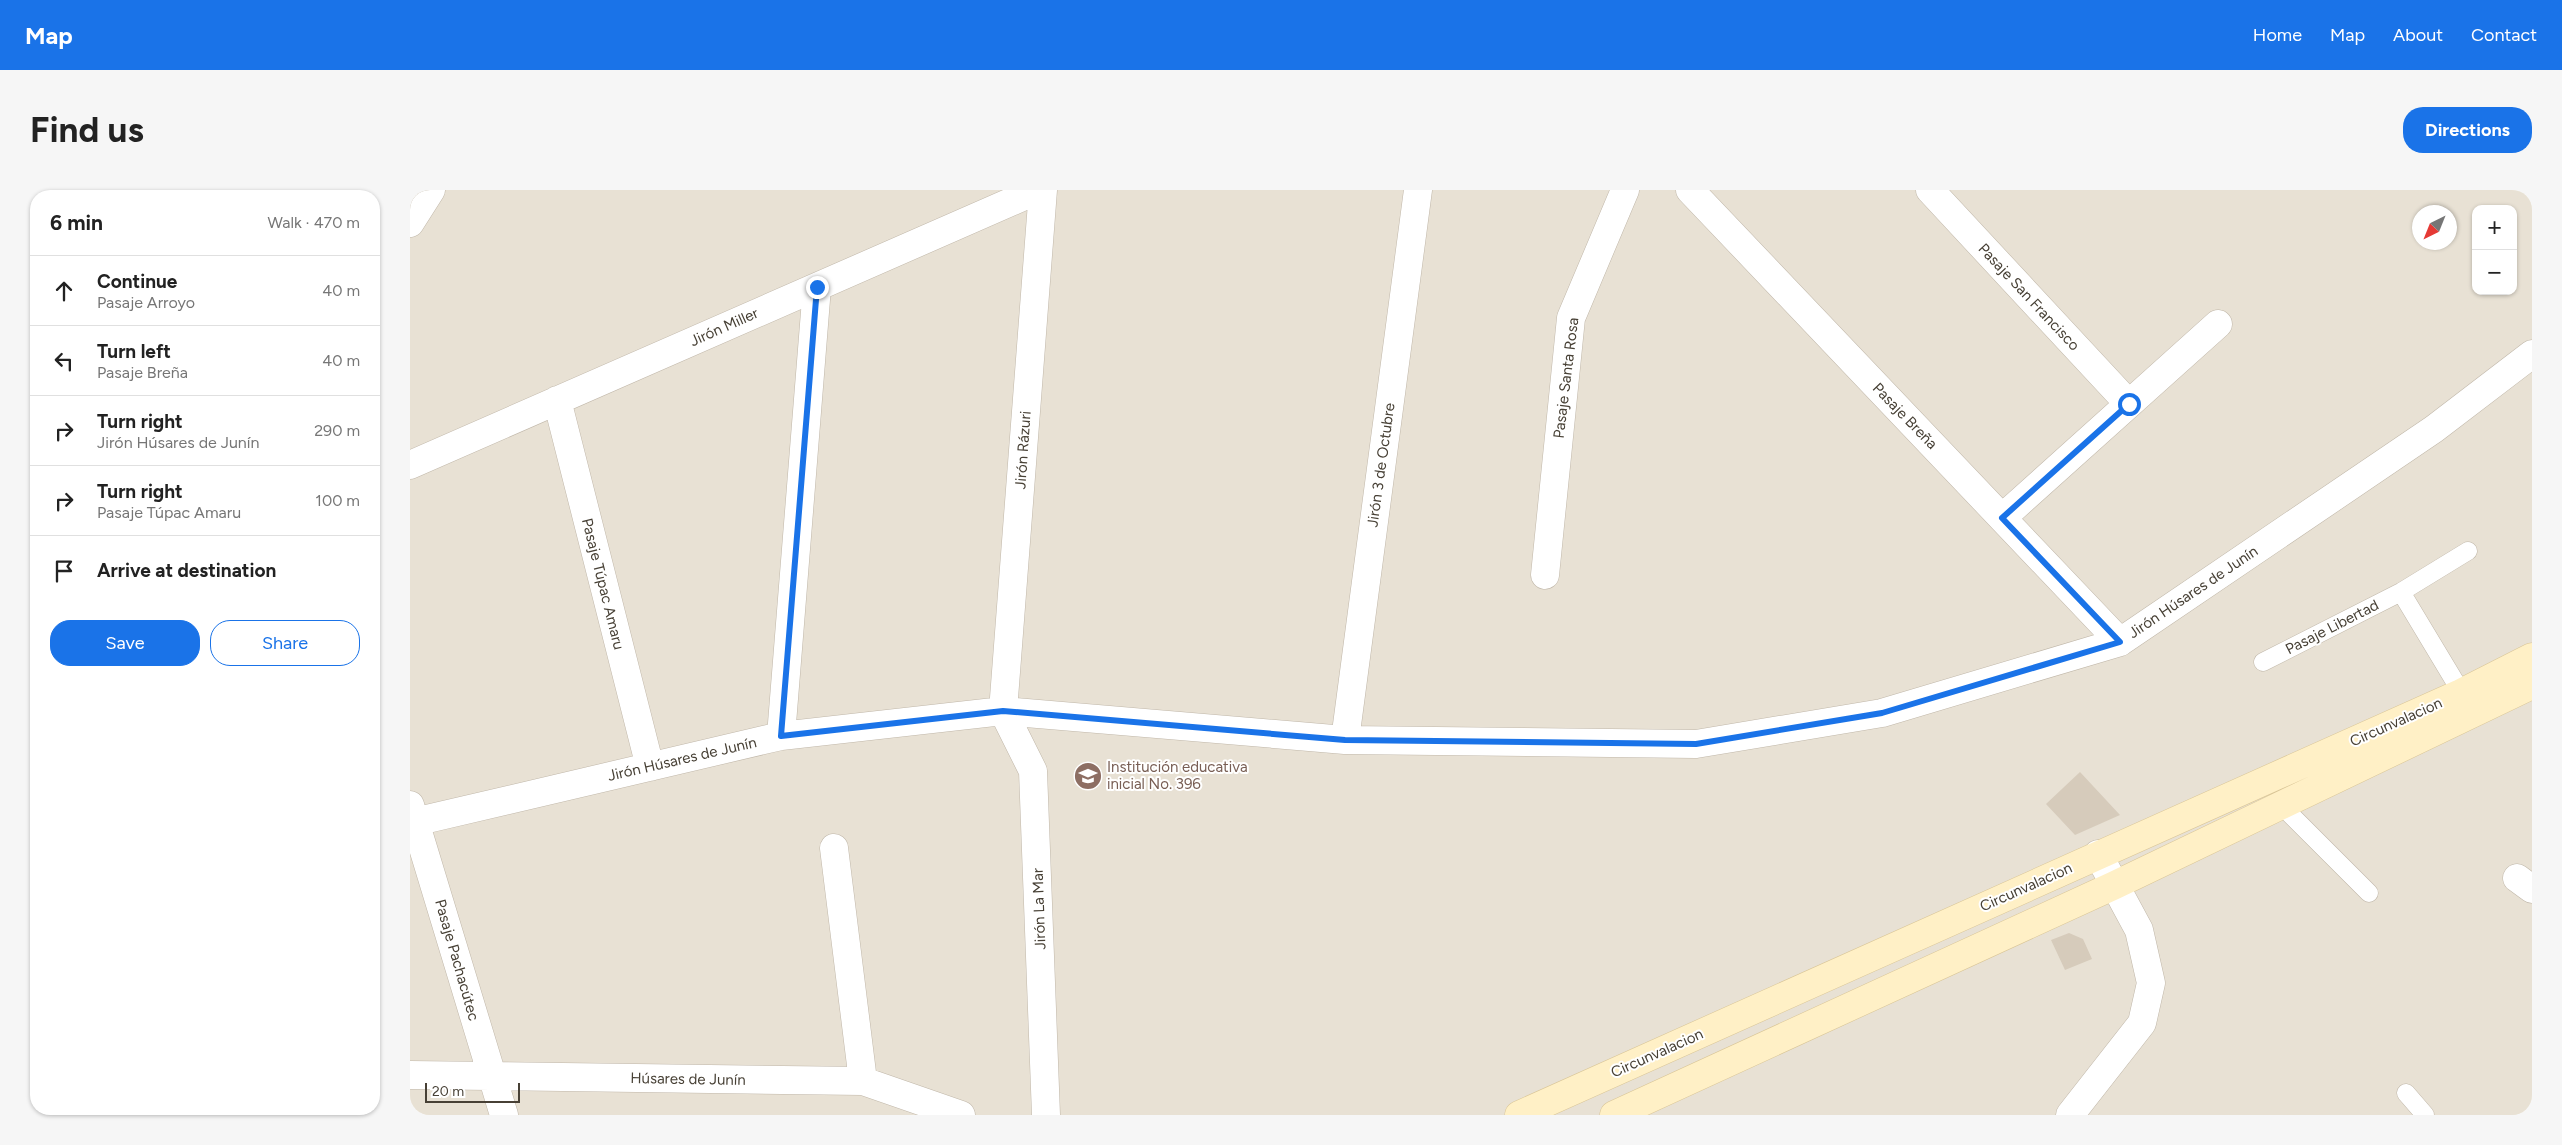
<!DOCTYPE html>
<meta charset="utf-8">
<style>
:root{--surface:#fff;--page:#f6f6f6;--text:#222;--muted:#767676;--line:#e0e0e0;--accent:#1a73e8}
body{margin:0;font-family:Figtree,sans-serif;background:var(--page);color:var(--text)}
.controls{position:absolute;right:15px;top:15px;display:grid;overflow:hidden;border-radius:10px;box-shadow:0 1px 4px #0004}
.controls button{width:45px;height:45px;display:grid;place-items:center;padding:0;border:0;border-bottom:1px solid var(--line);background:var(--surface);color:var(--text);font:25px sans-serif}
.compass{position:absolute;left:2002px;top:15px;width:45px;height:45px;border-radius:50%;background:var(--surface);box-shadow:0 1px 4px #0004;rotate:223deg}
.scale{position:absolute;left:15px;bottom:12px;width:95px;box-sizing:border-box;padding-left:5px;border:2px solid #474035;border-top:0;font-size:14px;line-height:18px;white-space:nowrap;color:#474035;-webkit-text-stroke:4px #fff;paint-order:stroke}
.stop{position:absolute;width:15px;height:15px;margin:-11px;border:4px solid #1a73e8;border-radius:50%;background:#fff}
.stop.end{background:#1a73e8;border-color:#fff;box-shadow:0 1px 5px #0008}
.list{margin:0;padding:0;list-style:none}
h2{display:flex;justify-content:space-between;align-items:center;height:65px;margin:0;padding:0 20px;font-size:21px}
h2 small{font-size:16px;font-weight:400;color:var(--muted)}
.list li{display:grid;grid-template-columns:32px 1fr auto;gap:15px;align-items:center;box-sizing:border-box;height:70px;padding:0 20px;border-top:1px solid var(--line)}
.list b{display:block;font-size:19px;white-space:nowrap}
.list p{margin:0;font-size:16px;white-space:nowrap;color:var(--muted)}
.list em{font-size:16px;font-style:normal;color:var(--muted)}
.actions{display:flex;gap:10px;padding:15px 20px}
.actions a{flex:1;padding:11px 0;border:1px solid var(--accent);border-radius:20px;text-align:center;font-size:18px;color:var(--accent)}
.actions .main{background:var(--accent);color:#fff}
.icon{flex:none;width:28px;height:28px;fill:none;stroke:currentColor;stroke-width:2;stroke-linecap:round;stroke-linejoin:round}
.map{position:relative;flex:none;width:2122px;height:925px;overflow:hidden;border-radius:20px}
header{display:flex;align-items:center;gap:30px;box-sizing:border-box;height:70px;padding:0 25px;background:var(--accent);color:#fff}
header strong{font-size:24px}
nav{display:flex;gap:28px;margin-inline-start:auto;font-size:18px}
.intro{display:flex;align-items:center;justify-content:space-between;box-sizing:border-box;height:120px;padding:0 30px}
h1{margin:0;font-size:35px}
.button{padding:12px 22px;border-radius:20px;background:var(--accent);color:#fff;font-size:18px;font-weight:700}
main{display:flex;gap:30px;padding:0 30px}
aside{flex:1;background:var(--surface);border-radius:20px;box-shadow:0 1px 4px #0004}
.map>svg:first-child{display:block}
.residential{fill:#e8e1d4;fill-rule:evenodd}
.building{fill:#d6cbbb}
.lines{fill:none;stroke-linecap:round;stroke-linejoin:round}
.lane-casing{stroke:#c0b7a9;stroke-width:19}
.street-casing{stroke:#c0b7a9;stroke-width:29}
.secondary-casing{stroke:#d9c596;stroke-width:29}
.lane{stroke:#fff;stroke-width:18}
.street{stroke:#fff;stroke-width:28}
.secondary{stroke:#fff0c6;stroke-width:28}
.route{stroke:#1a73e8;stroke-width:6}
.labels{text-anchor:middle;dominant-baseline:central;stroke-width:4;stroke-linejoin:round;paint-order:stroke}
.street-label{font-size:15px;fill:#474035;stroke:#fff}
.education-label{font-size:15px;fill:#785e54;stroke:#fff;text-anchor:start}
</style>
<header>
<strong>Map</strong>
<nav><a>Home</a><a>Map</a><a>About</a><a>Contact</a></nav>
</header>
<div class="intro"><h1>Find us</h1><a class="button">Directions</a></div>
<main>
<aside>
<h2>6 min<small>Walk · 470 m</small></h2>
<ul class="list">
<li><svg class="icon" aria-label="ahead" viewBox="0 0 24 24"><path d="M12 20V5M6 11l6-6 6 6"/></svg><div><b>Continue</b><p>Pasaje Arroyo</p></div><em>40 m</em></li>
<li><svg class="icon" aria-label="left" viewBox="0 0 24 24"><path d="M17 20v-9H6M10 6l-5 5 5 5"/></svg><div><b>Turn left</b><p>Pasaje Breña</p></div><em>40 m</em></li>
<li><svg class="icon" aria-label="right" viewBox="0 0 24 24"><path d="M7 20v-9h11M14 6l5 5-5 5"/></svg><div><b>Turn right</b><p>Jirón Húsares de Junín</p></div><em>290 m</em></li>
<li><svg class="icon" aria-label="right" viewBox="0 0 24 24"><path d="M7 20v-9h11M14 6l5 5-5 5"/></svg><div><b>Turn right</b><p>Pasaje Túpac Amaru</p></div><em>100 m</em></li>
<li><svg class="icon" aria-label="arrive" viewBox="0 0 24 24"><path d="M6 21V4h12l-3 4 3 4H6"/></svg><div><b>Arrive at destination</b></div></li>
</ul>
<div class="actions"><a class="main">Save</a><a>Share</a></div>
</aside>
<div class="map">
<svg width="2122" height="925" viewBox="0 0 2122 925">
<rect width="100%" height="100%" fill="#f4f0e6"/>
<path class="residential" d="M 0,0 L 2122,0 L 2122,925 L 0,925 ZM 2066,19 L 2103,19 L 2103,101 L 2066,101 ZM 2010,22 L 2040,22 L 2040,52 L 2010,52 Z"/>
<path class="building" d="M 1670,582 L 1710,625 L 1665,645 L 1636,614 Z
M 1659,743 L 1673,749 L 1682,769 L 1655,780 L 1641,750 Z"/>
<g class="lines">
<defs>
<path id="lane" d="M 1991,402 L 2056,510
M 1853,472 L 1991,402 L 2058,361
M 1871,615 L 1959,703
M 1996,903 L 2015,925"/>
<path id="street" d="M 633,0 L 593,521 L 623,581 L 636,925
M 1280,0 L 1710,452
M 1520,0 L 1719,214
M 0,33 L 21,0
M 147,210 L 240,577
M 0,275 L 628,0
M 1592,328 L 1808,134
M 1135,385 L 1161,128 L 1215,0
M 371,546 L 407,97
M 935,550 L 1008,0
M 0,615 L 94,925
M 0,633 L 371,546 L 593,521 L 935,550 L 1286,554 L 1472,523 L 1710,452 L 2024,239 L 2122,164
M 424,658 L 453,891
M 2107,688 L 2122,699
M 0,885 L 453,891 L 551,925
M 1660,925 L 1732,833 L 1741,793 L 1729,740 L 1688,664"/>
<path id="secondary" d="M 1109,925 L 2051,503 L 2122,467
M 1204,925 L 1705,695 L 2122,495"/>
</defs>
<use href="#lane" class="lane-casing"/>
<use href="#street" class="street-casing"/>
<use href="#secondary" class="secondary-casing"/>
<use href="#lane" class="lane"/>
<use href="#street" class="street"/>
<use href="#secondary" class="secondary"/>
</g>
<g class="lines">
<path class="route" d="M 407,97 L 371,546 L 593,521 L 935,550 L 1286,554 L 1472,523 L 1710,452 L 1592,328 L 1719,214"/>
</g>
<defs>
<symbol id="school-disc" viewBox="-11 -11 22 22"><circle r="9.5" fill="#8d6e63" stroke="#fff"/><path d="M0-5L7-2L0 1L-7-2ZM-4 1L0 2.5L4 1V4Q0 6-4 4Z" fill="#fff"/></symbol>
</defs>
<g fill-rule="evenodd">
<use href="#school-disc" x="662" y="570" width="32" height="32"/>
</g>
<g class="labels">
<g class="street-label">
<text transform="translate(1619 107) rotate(47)">Pasaje San Francisco</text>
<text transform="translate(314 137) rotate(-24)">Jirón Miller</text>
<text transform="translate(1156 188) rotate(-83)">Pasaje Santa Rosa</text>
<text transform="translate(1495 226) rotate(46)">Pasaje Breña</text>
<text transform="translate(613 260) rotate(-86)">Jirón Rázuri</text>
<text transform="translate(971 275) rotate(-82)">Jirón 3 de Octubre</text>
<text transform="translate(193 394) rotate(76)">Pasaje Túpac Amaru</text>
<text transform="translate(1783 402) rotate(-34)">Jirón Húsares de Junín</text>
<text transform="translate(1922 437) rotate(-27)">Pasaje Libertad</text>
<text transform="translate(1986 532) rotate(-24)">Circunvalacion</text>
<text transform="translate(272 569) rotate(-13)">Jirón Húsares de Junín</text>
<text transform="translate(1616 697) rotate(-24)">Circunvalacion</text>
<text transform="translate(629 719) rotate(-92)">Jirón La Mar</text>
<text transform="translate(47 770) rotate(74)">Pasaje Pachacútec</text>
<text transform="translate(1247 863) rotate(-24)">Circunvalacion</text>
<text transform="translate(278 889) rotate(1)">Húsares de Junín</text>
</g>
<g class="education-label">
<text x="697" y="577">Institución educativa<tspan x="697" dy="17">inicial No. 396</tspan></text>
</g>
</g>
</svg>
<div class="controls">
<button>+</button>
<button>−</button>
</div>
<svg class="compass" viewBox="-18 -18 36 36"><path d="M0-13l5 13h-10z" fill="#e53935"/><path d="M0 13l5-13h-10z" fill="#767676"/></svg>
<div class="scale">20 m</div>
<div class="stop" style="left:1719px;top:214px"></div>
<div class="stop end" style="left:407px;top:97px"></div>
</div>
</main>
